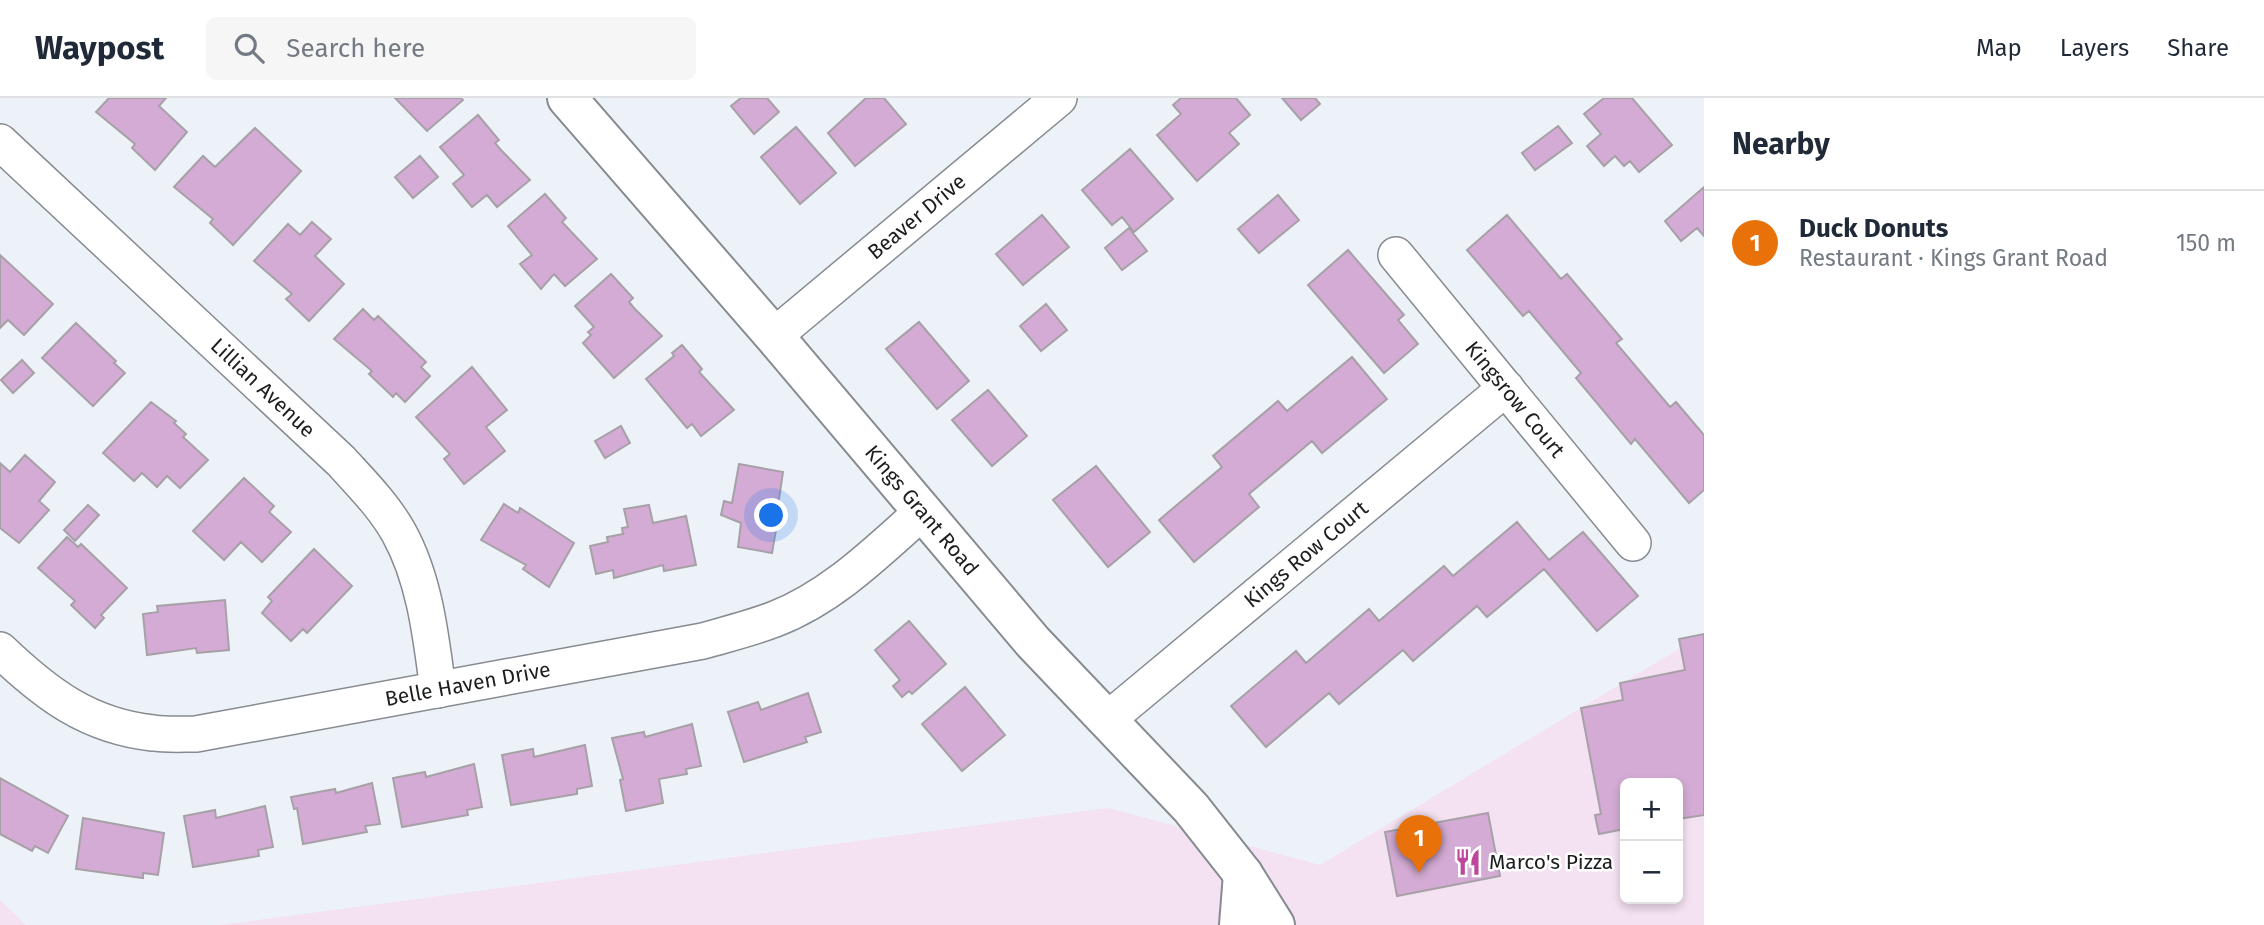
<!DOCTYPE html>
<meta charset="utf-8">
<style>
:root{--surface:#fff;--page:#f6f6f7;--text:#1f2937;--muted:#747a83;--line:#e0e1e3;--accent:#db2777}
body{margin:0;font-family:"Fira Sans",sans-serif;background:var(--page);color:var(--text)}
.controls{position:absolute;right:21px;bottom:21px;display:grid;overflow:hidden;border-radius:10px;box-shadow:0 4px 10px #0003}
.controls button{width:63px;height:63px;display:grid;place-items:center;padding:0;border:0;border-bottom:2px solid var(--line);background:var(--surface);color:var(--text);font:35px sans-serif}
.you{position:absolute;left:772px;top:418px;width:24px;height:24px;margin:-18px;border:5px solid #fff;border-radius:50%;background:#1a73e8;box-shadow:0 0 0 10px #1a73e833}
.badge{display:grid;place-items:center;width:46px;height:46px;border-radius:50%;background:var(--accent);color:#fff;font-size:23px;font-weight:700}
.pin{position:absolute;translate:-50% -58px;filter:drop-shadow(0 2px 4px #0008)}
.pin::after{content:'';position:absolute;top:37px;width:24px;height:21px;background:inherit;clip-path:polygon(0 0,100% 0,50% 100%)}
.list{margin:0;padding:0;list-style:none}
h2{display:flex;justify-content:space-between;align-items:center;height:91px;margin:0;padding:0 28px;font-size:30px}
h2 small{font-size:23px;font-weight:400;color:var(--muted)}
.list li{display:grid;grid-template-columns:46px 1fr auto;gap:21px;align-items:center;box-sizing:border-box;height:105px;padding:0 28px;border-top:2px solid var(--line)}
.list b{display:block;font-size:26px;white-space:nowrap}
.list p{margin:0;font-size:23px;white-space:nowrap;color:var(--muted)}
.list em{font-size:23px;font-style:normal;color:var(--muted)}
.icon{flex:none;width:38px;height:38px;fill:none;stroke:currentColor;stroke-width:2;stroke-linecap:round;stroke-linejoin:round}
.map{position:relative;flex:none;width:1704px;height:827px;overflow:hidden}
header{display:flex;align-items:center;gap:42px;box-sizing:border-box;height:98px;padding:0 35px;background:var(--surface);border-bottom:2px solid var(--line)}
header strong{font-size:33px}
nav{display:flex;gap:38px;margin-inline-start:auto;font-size:24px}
.search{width:490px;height:63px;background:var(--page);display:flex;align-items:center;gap:18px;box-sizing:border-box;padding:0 24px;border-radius:10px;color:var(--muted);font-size:26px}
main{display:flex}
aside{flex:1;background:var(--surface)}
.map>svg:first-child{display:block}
.commercial{fill:#f4e1f1;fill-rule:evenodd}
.building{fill:#d3abd4;stroke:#a7a1a7;stroke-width:2}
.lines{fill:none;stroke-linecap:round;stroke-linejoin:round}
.street-casing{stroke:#868b91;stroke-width:38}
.secondary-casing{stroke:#868b91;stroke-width:42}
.primary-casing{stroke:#868b91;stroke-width:42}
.street{stroke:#fff;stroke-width:35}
.secondary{stroke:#fff;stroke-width:38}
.primary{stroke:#fff;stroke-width:38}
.labels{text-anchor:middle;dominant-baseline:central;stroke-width:5;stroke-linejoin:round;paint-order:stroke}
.street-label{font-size:21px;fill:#1b1d1f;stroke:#fff}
.poi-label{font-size:21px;fill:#1b1d1f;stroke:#fff;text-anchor:start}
</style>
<header>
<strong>Waypost</strong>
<div class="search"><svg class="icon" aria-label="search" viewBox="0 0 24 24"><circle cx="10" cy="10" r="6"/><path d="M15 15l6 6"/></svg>Search here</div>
<nav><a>Map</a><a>Layers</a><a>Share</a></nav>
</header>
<main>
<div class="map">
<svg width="1704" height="827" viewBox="0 0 1704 827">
<rect width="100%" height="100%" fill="#edf2f9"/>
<path class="commercial" d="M 1704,536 L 1704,827 L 219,827 L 1108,710 L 1320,767 ZM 1625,685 L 1678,685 L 1678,801 L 1625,801 Z
M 0,802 L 26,827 L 0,827 Z"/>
<path class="building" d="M 109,0 L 166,0 L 159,8 L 187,34 L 155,72 L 132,50 L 135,46 L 96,14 Z
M 395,0 L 461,0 L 463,2 L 427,33 Z
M 741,0 L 767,0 L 779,14 L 754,36 L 731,8 Z
M 866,0 L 884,0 L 906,26 L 855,68 L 828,35 Z
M 1181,0 L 1236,0 L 1250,17 L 1229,35 L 1239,46 L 1197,83 L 1157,37 L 1181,16 L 1173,7 Z
M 1282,0 L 1315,0 L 1320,6 L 1301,22 Z
M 1604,0 L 1632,0 L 1672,47 L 1639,74 L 1630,63 L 1624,68 L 1615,58 L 1604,68 L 1587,48 L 1601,36 L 1584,16 Z
M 478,17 L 499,42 L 495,45 L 501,52 L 530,82 L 497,109 L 487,97 L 472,109 L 453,86 L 464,77 L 440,49 Z
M 1558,28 L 1572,45 L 1535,72 L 1522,55 Z
M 796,29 L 836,75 L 800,106 L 761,59 Z
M 255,30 L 301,73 L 233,147 L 210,125 L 213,121 L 174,89 L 203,58 L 215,69 Z
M 1130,51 L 1173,101 L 1134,134 L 1122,119 L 1112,127 L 1082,92 Z
M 420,58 L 438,79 L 413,100 L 395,79 Z
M 1704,89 L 1704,138 L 1697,130 L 1681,143 L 1665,123 Z
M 545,96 L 566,120 L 562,124 L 597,161 L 565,188 L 554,176 L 541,191 L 520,166 L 532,157 L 508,128 Z
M 1278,97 L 1299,122 L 1259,155 L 1238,131 Z
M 1042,117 L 1069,149 L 1023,187 L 996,156 Z
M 1507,117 L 1561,181 L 1567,176 L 1622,241 L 1616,245 L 1670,309 L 1676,304 L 1704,337 L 1704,392 L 1689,405 L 1635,341 L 1631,346 L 1576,280 L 1581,275 L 1529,213 L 1523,218 L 1467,152 Z
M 312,124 L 331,141 L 315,158 L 344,186 L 309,223 L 286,201 L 292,196 L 254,163 L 288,126 L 300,137 Z
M 1129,130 L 1147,153 L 1122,172 L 1105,150 Z
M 1348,152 L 1404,217 L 1398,222 L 1418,246 L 1384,275 L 1308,187 Z
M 0,157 L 53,206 L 24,237 L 8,222 L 0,230 Z
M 611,176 L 633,200 L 629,204 L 634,210 L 662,238 L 614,280 L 583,245 L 591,237 L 588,234 L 594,229 L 575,208 Z
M 1046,206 L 1067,232 L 1041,253 L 1020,228 Z
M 363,211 L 374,222 L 378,218 L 426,264 L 421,269 L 430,278 L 405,304 L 396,295 L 393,299 L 369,276 L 372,273 L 334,241 Z
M 919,224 L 969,283 L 937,311 L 886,251 Z
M 76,225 L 116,263 L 114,265 L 125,275 L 93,308 L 42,260 Z
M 682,247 L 702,271 L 699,274 L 734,312 L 701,338 L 692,326 L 687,330 L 646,281 L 674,258 L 672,255 Z
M 1352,259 L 1387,301 L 1322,355 L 1312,343 L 1249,396 L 1259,409 L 1194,464 L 1159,422 L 1222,369 L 1213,358 L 1278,303 L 1287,313 Z
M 22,262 L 34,275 L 13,295 L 1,282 Z
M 472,269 L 507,312 L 486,329 L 505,353 L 464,386 L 444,361 L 450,356 L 416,319 Z
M 988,292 L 1027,338 L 992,368 L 952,322 Z
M 151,304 L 176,323 L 174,325 L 186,336 L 183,339 L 208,362 L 180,390 L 167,378 L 157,389 L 142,375 L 134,383 L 103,355 Z
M 621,328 L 630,345 L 605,360 L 595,343 Z
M 25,357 L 55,384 L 39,403 L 49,412 L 19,445 L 0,430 L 0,365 L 10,374 Z
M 739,366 L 783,374 L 775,428 L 772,431 L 776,432 L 772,455 L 738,449 L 741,425 L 721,417 L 724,403 L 732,405 Z
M 1096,368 L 1150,434 L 1108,469 L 1053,402 Z
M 244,380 L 274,408 L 269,414 L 291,434 L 262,464 L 241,444 L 224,462 L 193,433 Z
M 504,406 L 518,415 L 520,410 L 574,445 L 549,489 L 523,471 L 526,467 L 481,442 Z
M 88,407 L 99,417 L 75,443 L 64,432 Z
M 649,407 L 653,425 L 686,418 L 696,467 L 664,473 L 663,467 L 614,480 L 613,472 L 596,476 L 590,448 L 608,444 L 607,439 L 623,436 L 622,430 L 628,429 L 624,411 Z
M 1517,424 L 1549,462 L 1583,434 L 1638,498 L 1597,533 L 1544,471 L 1487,519 L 1477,508 L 1413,563 L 1403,552 L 1339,606 L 1329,595 L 1266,649 L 1231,608 L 1296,553 L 1306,565 L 1369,511 L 1379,523 L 1444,468 L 1453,478 Z
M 67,439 L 78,449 L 81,446 L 127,490 L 101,517 L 104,520 L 95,530 L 71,507 L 75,503 L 38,470 Z
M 314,451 L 352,488 L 307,535 L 303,531 L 291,543 L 262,515 L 272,503 L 268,499 Z
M 225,502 L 229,552 L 197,555 L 196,550 L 147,557 L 143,516 L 158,514 L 157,508 Z
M 909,523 L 946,566 L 912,596 L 909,593 L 902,599 L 893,588 L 900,582 L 875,552 Z
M 1704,536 L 1704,717 L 1678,721 L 1678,685 L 1625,685 L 1625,731 L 1599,736 L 1595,717 L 1601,716 L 1581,610 L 1623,602 L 1620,585 L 1685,572 L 1679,541 Z
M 965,589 L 1005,637 L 962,673 L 922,626 Z
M 808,595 L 821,634 L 805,639 L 807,644 L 744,664 L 728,614 L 758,604 L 761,612 Z
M 692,626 L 701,668 L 686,671 L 687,676 L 659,681 L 663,705 L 626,713 L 620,682 L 623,681 L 612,640 L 644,634 L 645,639 Z
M 585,647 L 592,688 L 577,691 L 577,696 L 511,707 L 502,657 L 533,651 L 534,659 Z
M 474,666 L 482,709 L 467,712 L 468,717 L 402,729 L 393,680 L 425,674 L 426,679 Z
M 0,680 L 68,718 L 48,755 L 35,748 L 32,753 L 0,736 Z
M 372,685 L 380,726 L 365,728 L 367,734 L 303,746 L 297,710 L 294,711 L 291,699 L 335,691 L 336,695 Z
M 265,708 L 273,749 L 258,752 L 259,758 L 193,769 L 184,718 L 215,712 L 216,720 Z
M 1488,715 L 1500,778 L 1397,798 L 1385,734 Z
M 83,720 L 164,735 L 158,777 L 143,775 L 143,780 L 76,771 Z"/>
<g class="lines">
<defs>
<g id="street">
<path id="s1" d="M 0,44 L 341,363 C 362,386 384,408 399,435 C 425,482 431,539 438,592"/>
<path id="s2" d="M 1396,157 L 1633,445"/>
<path id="s3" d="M 774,238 L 1059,0"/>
<path id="s4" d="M 0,552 C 46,596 88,628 153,635 C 167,637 182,636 196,636 L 703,543 C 727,536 752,530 775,521 C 832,499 877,454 922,414"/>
<path id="s5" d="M 1107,622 L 1506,290"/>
</g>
<g id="secondary">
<path id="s6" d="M 567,0 L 774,238 L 1033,544 L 1191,710 L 1243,776 L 1275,827"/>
</g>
<path id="primary" d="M 1239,827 L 1243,776"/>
</defs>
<use href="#street" class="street-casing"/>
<use href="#secondary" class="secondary-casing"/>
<use href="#primary" class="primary-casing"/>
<use href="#street" class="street"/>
<use href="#secondary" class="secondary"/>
<use href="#primary" class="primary"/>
</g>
<defs>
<symbol id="restaurant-bare" viewBox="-9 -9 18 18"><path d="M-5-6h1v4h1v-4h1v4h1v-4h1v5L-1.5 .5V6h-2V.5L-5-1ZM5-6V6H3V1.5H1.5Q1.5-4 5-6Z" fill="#bd479d" stroke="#fff" stroke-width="2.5" paint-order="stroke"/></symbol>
</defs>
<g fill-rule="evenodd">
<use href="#restaurant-bare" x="1449" y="745" width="38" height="38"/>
</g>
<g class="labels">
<g class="street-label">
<text stroke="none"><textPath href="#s3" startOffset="186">Beaver Drive</textPath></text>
<text stroke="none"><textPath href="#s1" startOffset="360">Lillian Avenue</textPath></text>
<text stroke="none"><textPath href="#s2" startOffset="187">Kingsrow Court</textPath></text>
<text stroke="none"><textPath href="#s6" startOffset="544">Kings Grant Road</textPath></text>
<text stroke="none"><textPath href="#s5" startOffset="259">Kings Row Court</textPath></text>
<text stroke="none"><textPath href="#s4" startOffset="497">Belle Haven Drive</textPath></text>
</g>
<g class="poi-label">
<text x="1489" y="764">Marco's Pizza</text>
</g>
</g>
</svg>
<div class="controls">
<button>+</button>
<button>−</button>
</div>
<div class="you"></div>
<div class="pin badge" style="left:1419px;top:775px;background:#e8710a">1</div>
</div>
<aside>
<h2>Nearby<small></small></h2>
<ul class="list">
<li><span class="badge" style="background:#e8710a">1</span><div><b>Duck Donuts</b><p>Restaurant · Kings Grant Road</p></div><em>150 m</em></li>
</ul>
</aside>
</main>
